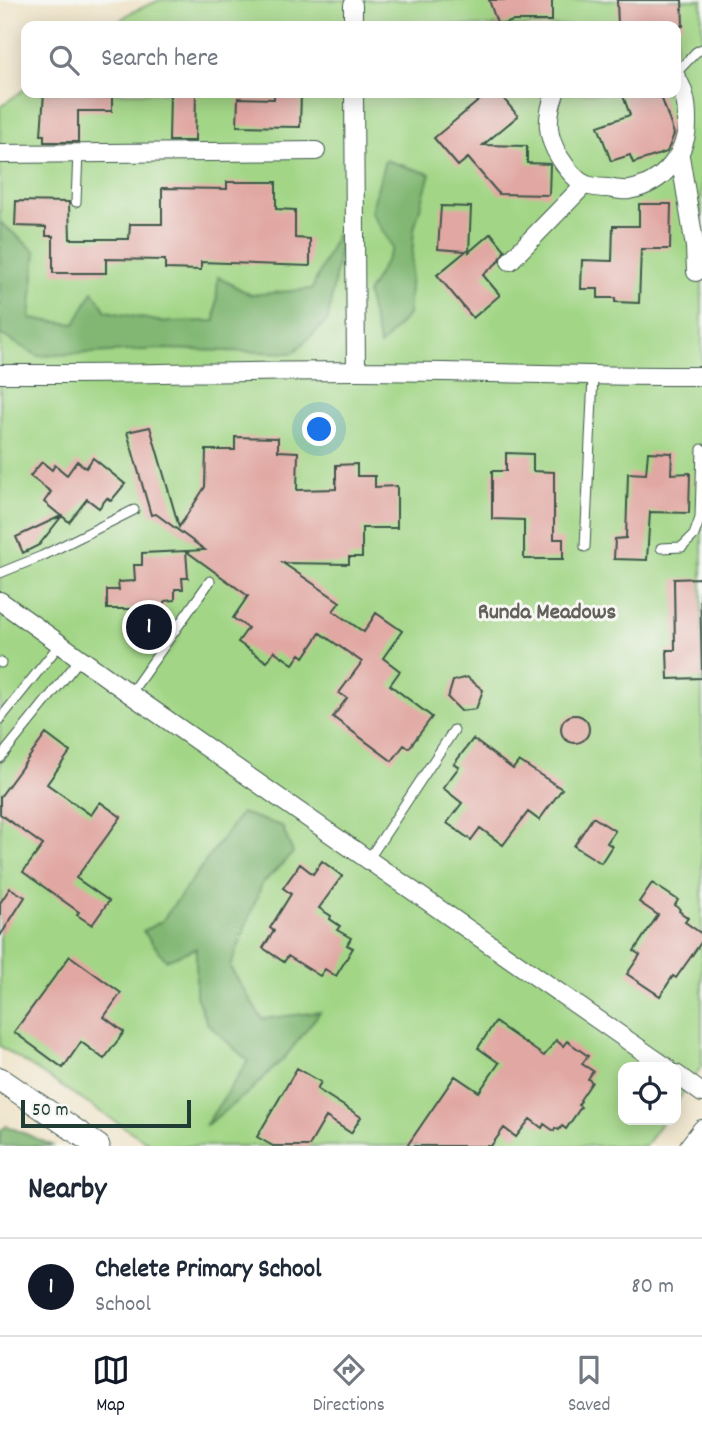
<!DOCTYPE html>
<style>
:root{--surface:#fff;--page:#f6f6f7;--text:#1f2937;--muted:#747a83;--line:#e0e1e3;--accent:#111827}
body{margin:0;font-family:Dekko,sans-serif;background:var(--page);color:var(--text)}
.controls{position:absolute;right:21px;bottom:21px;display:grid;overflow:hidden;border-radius:14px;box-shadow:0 4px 18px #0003}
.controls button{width:63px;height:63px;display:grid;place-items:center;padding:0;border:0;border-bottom:2px solid var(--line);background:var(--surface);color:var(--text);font:35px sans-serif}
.scale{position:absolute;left:21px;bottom:18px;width:170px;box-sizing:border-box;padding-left:7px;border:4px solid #1f3d34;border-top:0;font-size:19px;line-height:24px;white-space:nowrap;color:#1f3d34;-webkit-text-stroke:5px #f6f6f2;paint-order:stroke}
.you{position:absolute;left:320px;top:430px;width:24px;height:24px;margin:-18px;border:5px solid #fff;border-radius:50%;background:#1a73e8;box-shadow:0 0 0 10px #1a73e833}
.badge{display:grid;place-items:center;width:46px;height:46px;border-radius:50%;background:var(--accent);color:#fff;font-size:23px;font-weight:700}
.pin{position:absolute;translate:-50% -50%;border:4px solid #fff;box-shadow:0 2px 7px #0006}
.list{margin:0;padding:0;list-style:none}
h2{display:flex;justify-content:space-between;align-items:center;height:91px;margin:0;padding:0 28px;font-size:30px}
h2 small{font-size:23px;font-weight:400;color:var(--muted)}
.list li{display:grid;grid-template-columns:46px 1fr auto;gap:21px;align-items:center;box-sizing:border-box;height:98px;padding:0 28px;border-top:2px solid var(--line)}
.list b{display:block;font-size:26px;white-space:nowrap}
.list p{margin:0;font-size:23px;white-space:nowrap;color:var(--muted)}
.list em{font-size:23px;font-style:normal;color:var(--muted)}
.icon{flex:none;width:38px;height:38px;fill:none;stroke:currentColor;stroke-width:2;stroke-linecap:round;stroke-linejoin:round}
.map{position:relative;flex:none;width:702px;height:1146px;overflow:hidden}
.search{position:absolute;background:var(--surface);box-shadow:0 4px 18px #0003;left:21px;right:21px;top:21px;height:77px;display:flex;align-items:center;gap:18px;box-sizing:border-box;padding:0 24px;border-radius:14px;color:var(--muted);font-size:26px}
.sheet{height:189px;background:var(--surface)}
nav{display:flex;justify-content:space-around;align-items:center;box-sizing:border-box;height:98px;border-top:2px solid var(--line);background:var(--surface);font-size:19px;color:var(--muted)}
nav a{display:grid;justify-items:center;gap:4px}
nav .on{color:var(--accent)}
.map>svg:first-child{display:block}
.green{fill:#a2d686;stroke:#608a5d;stroke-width:2}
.forest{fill:#81b773;stroke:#507a54;stroke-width:2}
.building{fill:#e1a7a2}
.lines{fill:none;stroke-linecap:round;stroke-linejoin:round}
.service-casing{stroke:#3e564a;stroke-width:11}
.minor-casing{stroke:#3e564a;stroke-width:20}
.tertiary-casing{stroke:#3e564a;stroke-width:25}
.service{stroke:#fff;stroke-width:9}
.minor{stroke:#fff;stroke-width:18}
.tertiary{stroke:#fff;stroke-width:23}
.labels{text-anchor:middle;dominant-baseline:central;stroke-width:6;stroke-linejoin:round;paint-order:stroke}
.neighbourhood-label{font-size:23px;font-weight:bold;fill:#63625a;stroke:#f6f6f2}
</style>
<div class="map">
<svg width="702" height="1146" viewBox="0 0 702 1146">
<rect width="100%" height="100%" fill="#f6f6f2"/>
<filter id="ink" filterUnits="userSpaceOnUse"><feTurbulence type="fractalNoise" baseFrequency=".0143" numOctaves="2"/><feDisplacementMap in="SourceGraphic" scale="14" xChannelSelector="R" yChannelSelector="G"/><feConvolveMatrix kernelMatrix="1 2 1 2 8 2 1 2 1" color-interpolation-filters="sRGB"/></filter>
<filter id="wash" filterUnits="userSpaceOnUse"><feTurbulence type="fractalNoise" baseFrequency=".00686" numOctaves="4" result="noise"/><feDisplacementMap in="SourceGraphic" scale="28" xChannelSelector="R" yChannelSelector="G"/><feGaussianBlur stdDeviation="1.57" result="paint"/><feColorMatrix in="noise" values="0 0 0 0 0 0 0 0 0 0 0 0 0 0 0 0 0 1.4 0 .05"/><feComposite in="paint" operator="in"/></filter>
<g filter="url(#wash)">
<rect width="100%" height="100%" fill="#efe3c7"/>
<path class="green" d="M 160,0 L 702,0 L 702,1066 L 676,1103 L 676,1067 L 623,1067 L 623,1120 L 663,1120 L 645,1146 L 153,1146 L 0,1046 L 0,107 L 26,88 L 26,93 L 676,93 L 676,26 L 112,26 L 132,12 Z"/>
<path class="forest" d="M 385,160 L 430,174 L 414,229 L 408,315 L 380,346 L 367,294 L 393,248 L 371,212 Z
M 345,216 L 328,320 L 293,353 L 162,349 L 38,356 L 0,334 L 0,222 L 36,252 L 30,319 L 75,324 L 93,291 L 106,311 L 162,322 L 215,321 L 218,277 L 251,295 L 312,289 Z
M 241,813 L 282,826 L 293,853 L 262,884 L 230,967 L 262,1019 L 320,1012 L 286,1056 L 249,1092 L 205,1126 L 248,1061 L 207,1023 L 196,996 L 196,948 L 166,960 L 143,931 L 162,921 Z
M 7,1126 L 54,1146 L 0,1146 L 0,1131 Z"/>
<g id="blocks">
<path class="building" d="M 489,0 L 552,0 L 552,21 L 513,21 L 498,26 Z
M 617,0 L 682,0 L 683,26 L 618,26 Z
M 44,93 L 112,93 L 112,111 L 78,111 L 78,142 L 44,142 L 44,135 L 41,135 Z
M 170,93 L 196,93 L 195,141 L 169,141 Z
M 274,93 L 301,93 L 300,127 L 237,126 L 238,98 L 274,99 Z
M 488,93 L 499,93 L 518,116 L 483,145 L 527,146 L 527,163 L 550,164 L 549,195 L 499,194 L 468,158 L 458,166 L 434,138 Z
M 622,93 L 660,93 L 674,134 L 667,152 L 633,163 L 630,155 L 611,161 L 598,126 L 630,115 Z
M 227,182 L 276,182 L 276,209 L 295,210 L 295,238 L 310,239 L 310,266 L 201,262 L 201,270 L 165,269 L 165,260 L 106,259 L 106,273 L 53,273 L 53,236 L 46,236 L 46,227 L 15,226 L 16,201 L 69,202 L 70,239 L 129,239 L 130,224 L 162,224 L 162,188 L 227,189 Z
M 639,204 L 671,204 L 670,249 L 641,249 L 639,303 L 615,302 L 615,298 L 598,298 L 598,289 L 581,289 L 582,260 L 612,261 L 613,226 L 639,226 Z
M 441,206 L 471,207 L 469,252 L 491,233 L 505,250 L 499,261 L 483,275 L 500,295 L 473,318 L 437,275 L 466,251 L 438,249 Z
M 150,427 L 179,527 L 205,487 L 206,450 L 235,450 L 235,437 L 278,438 L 278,451 L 298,452 L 297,490 L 336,489 L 336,465 L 357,464 L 357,476 L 375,476 L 375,487 L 397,486 L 397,528 L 362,528 L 362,557 L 349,557 L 349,564 L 283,563 L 340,602 L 333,611 L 364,632 L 376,613 L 402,631 L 383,658 L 400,671 L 390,685 L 432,717 L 409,748 L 404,745 L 392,761 L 333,717 L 347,698 L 339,693 L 362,662 L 320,633 L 304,657 L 300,654 L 293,664 L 274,651 L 267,662 L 238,642 L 248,628 L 233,618 L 248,596 L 186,551 L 205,550 L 156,514 L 151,515 L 127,432 Z
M 648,452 L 672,453 L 671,474 L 690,473 L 689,513 L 650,512 L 647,560 L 614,559 L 615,539 L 626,538 L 628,473 L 646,474 Z
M 506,453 L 533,454 L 533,471 L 554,472 L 554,539 L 563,539 L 563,559 L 524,559 L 524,520 L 492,519 L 492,471 L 506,471 Z
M 93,458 L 125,484 L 111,501 L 107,498 L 99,508 L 87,499 L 69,522 L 62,516 L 39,545 L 23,553 L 16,537 L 61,516 L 44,502 L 51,492 L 30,476 L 42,462 L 52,470 L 55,465 L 67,475 L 77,461 L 86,468 Z
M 186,551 L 188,578 L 182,578 L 183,589 L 175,589 L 175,600 L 165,601 L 165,617 L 132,621 L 131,609 L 107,609 L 107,590 L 119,590 L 118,582 L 135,581 L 134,565 L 142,565 L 142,553 Z
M 700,578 L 702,678 L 668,679 L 667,650 L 675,650 L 674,579 Z
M 467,677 L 483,690 L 476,709 L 461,711 L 448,698 L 453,681 Z
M561 729a14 14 0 1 1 28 0a14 14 0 1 1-28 0Z
M 46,734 L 70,752 L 47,784 L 91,815 L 100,802 L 121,817 L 76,878 L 109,901 L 92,925 L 77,915 L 79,912 L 23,872 L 43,845 L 0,814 L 0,797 Z
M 473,739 L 513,769 L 519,761 L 562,789 L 539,820 L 528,812 L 503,845 L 480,828 L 471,840 L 447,823 L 462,803 L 443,788 L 459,767 L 454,764 Z
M 593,817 L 615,831 L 607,843 L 612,846 L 601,863 L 574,846 Z
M 322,861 L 342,876 L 319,908 L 331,916 L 330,919 L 340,926 L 337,930 L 351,938 L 347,945 L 353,948 L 336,976 L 325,969 L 320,976 L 288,956 L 284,962 L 263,948 L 274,931 L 270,928 L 291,894 L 283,888 L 300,864 L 313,874 Z
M 652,883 L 678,900 L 675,905 L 680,909 L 679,911 L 688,918 L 685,922 L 702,934 L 702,941 L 676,978 L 673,976 L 660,996 L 627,974 L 640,955 L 634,951 L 658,915 L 639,902 Z
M 10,888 L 25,897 L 0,936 L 0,903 Z
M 70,956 L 121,993 L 104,1017 L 124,1032 L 104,1059 L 81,1042 L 63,1068 L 14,1032 Z
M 495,1022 L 544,1056 L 556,1040 L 563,1046 L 567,1041 L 588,1056 L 582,1064 L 593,1071 L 588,1079 L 592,1082 L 580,1100 L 581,1101 L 578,1105 L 581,1107 L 566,1129 L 562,1126 L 559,1130 L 555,1128 L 554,1131 L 544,1124 L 542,1128 L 530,1119 L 516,1137 L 504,1128 L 491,1146 L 407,1146 L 455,1076 L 479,1092 L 499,1063 L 478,1048 Z
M 297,1068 L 321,1082 L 317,1089 L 361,1117 L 351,1133 L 326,1117 L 309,1146 L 273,1146 L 257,1137 Z"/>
</g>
</g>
<g filter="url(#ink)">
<use href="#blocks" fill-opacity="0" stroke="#3e564a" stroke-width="2"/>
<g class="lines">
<defs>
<path id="service" d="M 676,73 L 696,52 L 702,49
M 76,202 L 78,152
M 585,547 L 593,377
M 661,548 L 682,547 L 694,535 L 700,518 L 702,449
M 0,573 L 42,556 L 134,510
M 0,662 L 1,663
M 130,694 L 210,581
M 0,719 L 60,644
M 0,758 L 80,659
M 368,860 L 454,730"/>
<path id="minor" d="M 353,5 L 353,26
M 354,93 L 356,371
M 555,93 C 546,118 546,136 560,158 C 567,169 575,180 586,185 C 593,187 600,188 608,188 C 614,189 622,191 629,190 C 664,184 689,152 687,118 C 687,103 684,89 676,77
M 0,154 L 316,151
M 680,156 L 695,247 L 696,272
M 510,261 L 585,184
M 0,374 C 119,375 238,371 356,371 C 472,371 587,377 702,376
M 0,601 L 130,694 L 666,1067
M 676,1074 L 702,1093
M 689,1146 L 702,1129"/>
<path id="tertiary" d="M 0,1079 L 98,1146"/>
</defs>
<use href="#service" class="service-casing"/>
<use href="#minor" class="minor-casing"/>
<use href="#tertiary" class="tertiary-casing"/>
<use href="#service" class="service"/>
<use href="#minor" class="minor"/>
<use href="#tertiary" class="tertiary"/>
</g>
</g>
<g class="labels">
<g class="neighbourhood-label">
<text x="547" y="613">Runda Meadows</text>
</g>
</g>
</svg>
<div class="controls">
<button><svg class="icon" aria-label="locate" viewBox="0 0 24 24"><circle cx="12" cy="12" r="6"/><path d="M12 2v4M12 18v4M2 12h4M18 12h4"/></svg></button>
</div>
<div class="scale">50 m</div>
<div class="you"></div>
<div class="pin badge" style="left:149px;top:627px">1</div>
<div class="search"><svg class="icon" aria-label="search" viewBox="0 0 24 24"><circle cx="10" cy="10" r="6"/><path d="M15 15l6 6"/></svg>Search here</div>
</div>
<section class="sheet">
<h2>Nearby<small></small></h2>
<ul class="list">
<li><span class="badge">1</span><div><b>Chelete Primary School</b><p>School</p></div><em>80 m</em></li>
</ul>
</section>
<nav>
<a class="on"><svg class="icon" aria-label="map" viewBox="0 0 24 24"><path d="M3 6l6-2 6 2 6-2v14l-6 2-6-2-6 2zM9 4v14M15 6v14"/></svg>Map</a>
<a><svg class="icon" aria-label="directions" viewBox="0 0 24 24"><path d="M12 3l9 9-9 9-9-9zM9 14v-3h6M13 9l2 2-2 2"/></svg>Directions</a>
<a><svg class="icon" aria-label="saved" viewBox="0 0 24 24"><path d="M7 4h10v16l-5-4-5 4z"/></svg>Saved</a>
</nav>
